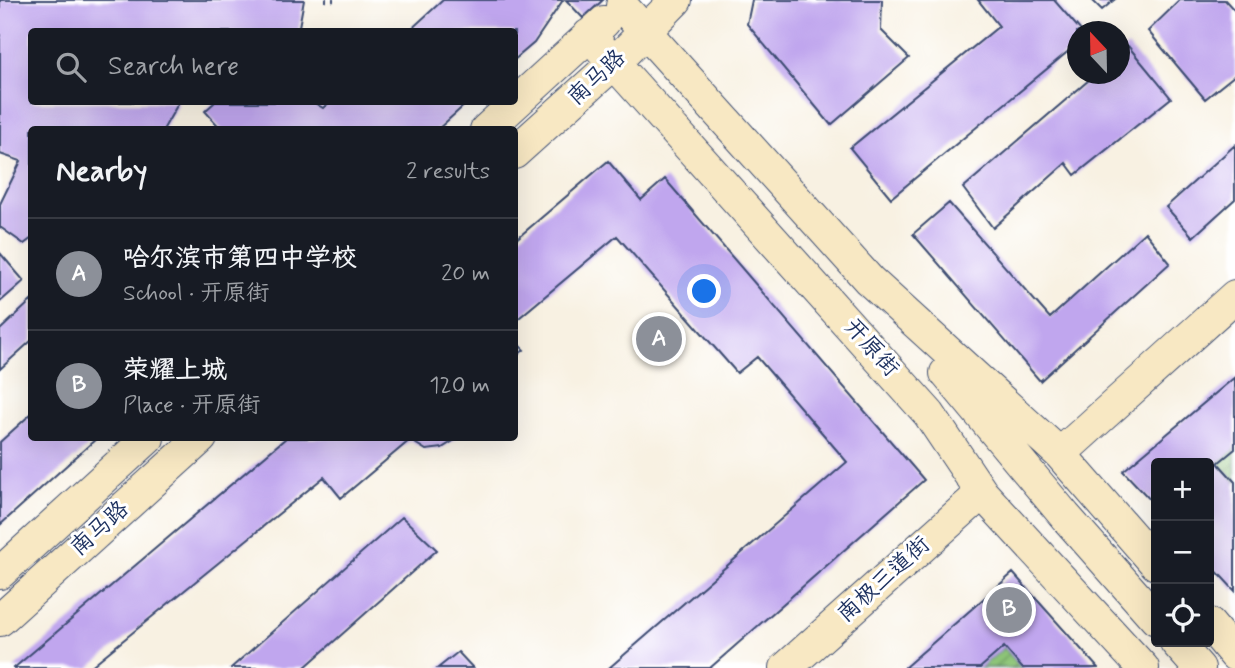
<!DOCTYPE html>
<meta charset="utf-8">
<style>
:root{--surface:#171b24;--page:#20242c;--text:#f1f3f6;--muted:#9ea1a6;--line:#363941;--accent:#8c9099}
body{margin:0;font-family:Mynerve,"LXGW WenKai TC",sans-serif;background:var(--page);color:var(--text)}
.controls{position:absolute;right:21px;bottom:21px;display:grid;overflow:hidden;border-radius:7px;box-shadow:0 7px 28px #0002}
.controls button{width:63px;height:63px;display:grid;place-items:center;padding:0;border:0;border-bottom:2px solid var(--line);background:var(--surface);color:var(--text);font:35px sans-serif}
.compass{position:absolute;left:1067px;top:21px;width:63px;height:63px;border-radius:50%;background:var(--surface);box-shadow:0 7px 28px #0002;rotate:338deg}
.you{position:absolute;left:705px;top:292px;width:24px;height:24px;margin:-18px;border:5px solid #fff;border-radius:50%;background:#1a73e8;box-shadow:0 0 0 10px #1a73e833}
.badge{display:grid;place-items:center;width:46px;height:46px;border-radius:50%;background:var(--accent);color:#fff;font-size:23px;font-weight:700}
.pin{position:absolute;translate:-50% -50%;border:4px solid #fff;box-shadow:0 2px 7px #0006}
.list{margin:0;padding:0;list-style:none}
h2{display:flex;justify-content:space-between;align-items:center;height:91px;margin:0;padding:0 28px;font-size:30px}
h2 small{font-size:23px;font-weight:400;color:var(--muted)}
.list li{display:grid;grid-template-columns:46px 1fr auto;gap:21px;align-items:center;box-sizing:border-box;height:112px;padding:0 28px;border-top:2px solid var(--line)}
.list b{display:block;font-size:26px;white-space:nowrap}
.list p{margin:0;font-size:23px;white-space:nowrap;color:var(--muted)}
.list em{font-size:23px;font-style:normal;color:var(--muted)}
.icon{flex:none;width:38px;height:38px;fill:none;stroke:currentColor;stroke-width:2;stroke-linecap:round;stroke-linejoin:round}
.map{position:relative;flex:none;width:1235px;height:668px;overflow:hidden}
.search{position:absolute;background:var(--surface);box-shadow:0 7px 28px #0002;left:28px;top:28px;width:490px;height:77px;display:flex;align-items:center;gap:18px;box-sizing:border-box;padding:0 24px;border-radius:7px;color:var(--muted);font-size:26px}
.panel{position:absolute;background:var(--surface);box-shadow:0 7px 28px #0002;left:28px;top:126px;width:490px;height:315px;border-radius:7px}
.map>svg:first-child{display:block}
.garden{fill:url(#garden-furrows);stroke:#547a6a;stroke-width:2}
.building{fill:#c0a6ee}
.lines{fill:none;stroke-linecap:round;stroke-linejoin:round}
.secondary-casing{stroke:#3c4c72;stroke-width:34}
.path{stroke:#3c4c72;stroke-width:4.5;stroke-dasharray:2 5;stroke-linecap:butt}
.secondary{stroke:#f8e8c3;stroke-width:32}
.labels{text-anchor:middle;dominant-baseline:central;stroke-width:6;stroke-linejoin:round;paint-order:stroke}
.street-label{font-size:23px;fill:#1b2f5e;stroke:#fff}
</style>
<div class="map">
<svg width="1235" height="668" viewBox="0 0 1235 668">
<defs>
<pattern id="garden-furrows" width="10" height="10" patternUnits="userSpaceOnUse" patternTransform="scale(1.75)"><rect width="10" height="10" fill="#8dc477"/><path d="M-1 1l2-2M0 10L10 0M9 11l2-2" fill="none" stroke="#72a065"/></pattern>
</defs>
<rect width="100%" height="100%" fill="#fff"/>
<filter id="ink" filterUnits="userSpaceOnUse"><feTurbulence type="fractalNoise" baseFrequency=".0143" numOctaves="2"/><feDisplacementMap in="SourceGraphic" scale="14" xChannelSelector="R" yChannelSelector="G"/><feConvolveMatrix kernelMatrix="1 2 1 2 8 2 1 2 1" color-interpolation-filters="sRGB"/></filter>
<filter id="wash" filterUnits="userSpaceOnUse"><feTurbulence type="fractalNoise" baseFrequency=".00686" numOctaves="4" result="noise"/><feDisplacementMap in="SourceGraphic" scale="28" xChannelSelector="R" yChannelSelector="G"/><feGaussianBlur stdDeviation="1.57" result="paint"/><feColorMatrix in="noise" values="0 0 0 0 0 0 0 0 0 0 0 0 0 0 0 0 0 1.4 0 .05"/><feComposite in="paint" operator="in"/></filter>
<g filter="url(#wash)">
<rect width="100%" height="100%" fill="#f8f1e2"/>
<path class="garden" d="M 1235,449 L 1235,482 L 1218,463 Z
M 1004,647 L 1022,668 L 980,668 Z"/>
<g id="blocks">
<path class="building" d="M 0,0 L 304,0 L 298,32 L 32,32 L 32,102 L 179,102 L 163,130 L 32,130 L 32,238 L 24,244 L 0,227 L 0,204 L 21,161 L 0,154 Z
M 443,0 L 563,0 L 534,43 L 514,60 L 514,32 L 408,32 Z
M 566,0 L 603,0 L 583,18 Z
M 752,0 L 882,0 L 881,30 L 909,58 L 831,125 L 747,24 Z
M 978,0 L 1054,0 L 1082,32 L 1077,32 L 1077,44 L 891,198 L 850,148 L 999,26 Z
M 1092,0 L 1114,0 L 1102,10 Z
M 1180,0 L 1225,0 L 1235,11 L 1235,75 L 1205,99 L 1148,31 Z
M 1128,46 L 1171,98 L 1075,175 L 1066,163 L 993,228 L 963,188 L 1096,74 L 1120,74 L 1120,53 Z
M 215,102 L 313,102 L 323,108 L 330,102 L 468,102 L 437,130 L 222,130 L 205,111 Z
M 1235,145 L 1235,199 L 1193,237 L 1166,207 Z
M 608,161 L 641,200 L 665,179 L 924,480 L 710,668 L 609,668 L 847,462 L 757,357 L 737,373 L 617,236 L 514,322 L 514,241 Z
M 949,203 L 1050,318 L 1145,232 L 1170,263 L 1040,381 L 913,234 Z
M 0,253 L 24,281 L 0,302 Z
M 32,300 L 32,340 L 0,369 L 0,330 Z
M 514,340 L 524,350 L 514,358 Z
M 1235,377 L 1235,449 L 1218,463 L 1235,482 L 1235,591 L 1209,563 L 1209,463 L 1156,463 L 1156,506 L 1123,471 Z
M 32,413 L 32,438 L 97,438 L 0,525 L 0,442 Z
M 286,438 L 458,438 L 442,448 L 426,450 L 410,440 L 341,498 L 324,477 L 89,668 L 14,668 Z
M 402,517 L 437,550 L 304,668 L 231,668 Z
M 1013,573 L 1098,668 L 1022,668 L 1004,647 L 980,668 L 904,668 Z
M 458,652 L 473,668 L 438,668 Z"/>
</g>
</g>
<g filter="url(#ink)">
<use href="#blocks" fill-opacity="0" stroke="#3c4c72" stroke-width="2"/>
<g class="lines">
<defs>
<path id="secondary" d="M 622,6 L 869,280 L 1060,454 L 1156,564
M 589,35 L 929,414 L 982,493 L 1143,668
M 486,130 L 604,22
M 514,153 L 614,63 L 676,0
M 946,373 L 1065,516 L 1156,619
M 1060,454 L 1235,296
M 0,573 L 148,438
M 0,620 L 201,438
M 1209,624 L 1235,655
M 1176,642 L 1199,668
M 786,668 L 982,493"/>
</defs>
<use href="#secondary" class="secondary-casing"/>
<path class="path" d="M 325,0 L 338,0"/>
<use href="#secondary" class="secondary"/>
</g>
</g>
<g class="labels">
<g class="street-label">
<text transform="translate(597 78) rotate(-43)">南马路</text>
<text transform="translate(871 348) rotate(48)">开原街</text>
<text transform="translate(100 529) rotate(-42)">南马路</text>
<text transform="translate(884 580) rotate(-42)">南极三道街</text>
</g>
</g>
</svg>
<div class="controls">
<button>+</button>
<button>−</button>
<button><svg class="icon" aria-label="locate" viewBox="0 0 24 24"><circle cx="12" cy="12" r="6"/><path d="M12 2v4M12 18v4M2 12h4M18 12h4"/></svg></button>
</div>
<svg class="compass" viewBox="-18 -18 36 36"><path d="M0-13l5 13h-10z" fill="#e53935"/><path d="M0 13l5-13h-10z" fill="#9ea1a6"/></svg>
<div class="you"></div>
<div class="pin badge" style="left:659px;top:339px">A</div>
<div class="pin badge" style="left:1009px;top:610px">B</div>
<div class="search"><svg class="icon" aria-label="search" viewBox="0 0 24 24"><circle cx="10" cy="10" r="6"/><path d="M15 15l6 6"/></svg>Search here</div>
<section class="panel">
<h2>Nearby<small>2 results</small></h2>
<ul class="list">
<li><span class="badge">A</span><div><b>哈尔滨市第四中学校</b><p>School · 开原街</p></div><em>20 m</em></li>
<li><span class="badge">B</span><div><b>荣耀上城</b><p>Place · 开原街</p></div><em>120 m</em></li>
</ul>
</section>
</div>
